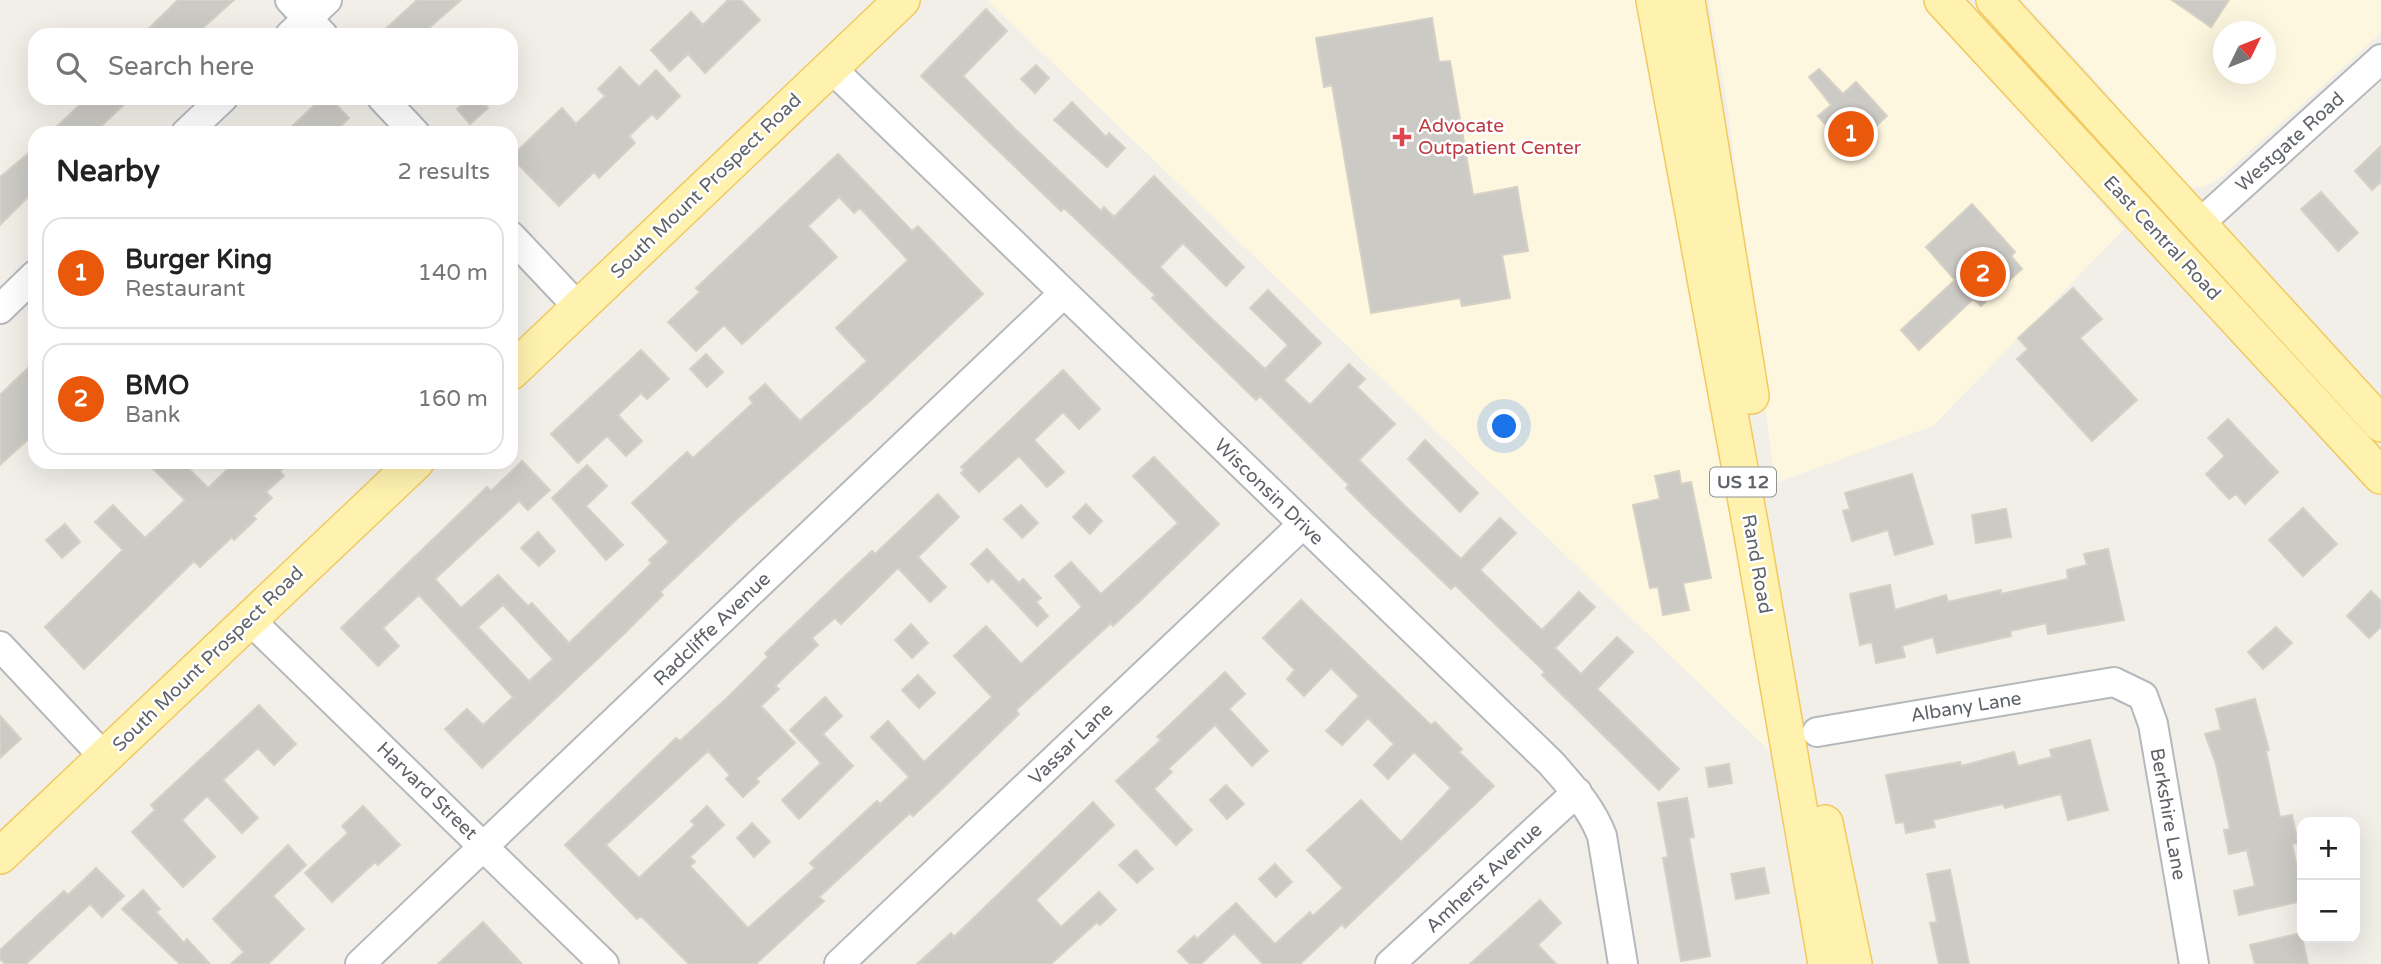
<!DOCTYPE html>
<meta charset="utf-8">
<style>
:root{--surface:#fff;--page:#f2f2f2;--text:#222;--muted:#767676;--line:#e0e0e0;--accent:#ea580c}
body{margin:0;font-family:"Varela Round",sans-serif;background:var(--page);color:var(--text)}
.controls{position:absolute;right:21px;bottom:21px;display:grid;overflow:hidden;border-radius:14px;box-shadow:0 7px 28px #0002}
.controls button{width:63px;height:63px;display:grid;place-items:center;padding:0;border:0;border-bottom:2px solid var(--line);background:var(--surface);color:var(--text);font:35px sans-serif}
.compass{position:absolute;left:2213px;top:21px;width:63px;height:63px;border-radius:50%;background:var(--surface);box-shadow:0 7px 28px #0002;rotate:47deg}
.you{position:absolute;left:1505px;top:427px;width:24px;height:24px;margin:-18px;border:5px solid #fff;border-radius:50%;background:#1a73e8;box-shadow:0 0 0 10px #1a73e833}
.badge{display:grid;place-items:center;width:46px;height:46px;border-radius:50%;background:var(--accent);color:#fff;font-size:23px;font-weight:700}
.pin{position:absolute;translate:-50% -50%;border:4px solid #fff;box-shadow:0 2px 7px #0006}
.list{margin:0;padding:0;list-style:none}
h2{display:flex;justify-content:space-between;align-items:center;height:91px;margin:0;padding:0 28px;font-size:30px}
h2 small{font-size:23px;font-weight:400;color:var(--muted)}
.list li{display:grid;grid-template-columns:46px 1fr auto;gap:21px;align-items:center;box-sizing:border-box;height:112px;margin:0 14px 14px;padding:0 14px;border:2px solid var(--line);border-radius:21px}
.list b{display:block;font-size:26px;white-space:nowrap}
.list p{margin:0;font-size:23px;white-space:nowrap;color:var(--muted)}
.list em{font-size:23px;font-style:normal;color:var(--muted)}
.icon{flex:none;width:38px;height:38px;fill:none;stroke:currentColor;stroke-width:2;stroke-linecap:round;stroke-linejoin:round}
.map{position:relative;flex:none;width:2381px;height:964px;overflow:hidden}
.search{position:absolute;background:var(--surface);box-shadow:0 7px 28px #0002;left:28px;top:28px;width:490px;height:77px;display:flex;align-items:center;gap:18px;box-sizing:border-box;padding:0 24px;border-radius:21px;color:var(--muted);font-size:26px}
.panel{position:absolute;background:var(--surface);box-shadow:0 7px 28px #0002;left:28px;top:126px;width:490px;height:343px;border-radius:21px}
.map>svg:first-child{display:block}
.commercial{fill:#fef7e0;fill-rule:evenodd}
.building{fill:#cccac5;stroke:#d6d1c6;stroke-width:2;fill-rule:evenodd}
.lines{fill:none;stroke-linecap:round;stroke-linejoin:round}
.minor-casing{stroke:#b5b8bc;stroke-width:32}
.major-casing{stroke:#f2c960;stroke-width:38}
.minor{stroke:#fff;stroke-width:28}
.major{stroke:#fff2af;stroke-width:35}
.health-dot{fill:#e0444e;stroke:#fff;stroke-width:2.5}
.labels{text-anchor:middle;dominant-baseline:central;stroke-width:5;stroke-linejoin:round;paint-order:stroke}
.shield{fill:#fff;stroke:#8f9295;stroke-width:2}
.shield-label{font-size:18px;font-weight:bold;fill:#5f6368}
.health-label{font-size:19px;fill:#be3a42;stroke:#fff;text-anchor:start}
.street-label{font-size:19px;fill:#5f6368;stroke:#fff}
</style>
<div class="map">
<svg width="2381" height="964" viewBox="0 0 2381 964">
<rect width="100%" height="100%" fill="#f1efe8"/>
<path class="commercial" d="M 987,0 L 1642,0 L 1780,761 Z
M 1709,0 L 1922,0 L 2124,229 L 1933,426 L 1775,483 L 1727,103 Z
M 2022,0 L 2381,0 L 2381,33 L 2220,178 L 2204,187 L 2192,188 L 2176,181 L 2105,91 ZM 2224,32 L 2266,32 L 2266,74 L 2224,74 Z"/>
<path class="building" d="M 178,0 L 234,0 L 195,35 L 142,35 Z
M 417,0 L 461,0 L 421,35 L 379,35 Z
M 728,0 L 741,0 L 760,20 L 705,73 L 688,54 L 670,71 L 651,50 L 691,12 L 703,25 Z
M 2172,0 L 2229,0 L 2211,27 Z
M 986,9 L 1007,31 L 963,76 L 1015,129 L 1101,211 L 1104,207 L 1114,217 L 1154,176 L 1244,267 L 1226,286 L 1183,243 L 1160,267 L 1210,317 L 1265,369 L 1288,345 L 1250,308 L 1268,290 L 1321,343 L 1284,380 L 1310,405 L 1349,364 L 1365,379 L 1357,387 L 1395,424 L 1359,460 L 1406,507 L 1461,559 L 1500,518 L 1516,533 L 1480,570 L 1542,630 L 1579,592 L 1595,607 L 1555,648 L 1581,674 L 1617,637 L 1633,652 L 1597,689 L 1679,769 L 1659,790 L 1542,675 L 1545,672 L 1494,623 L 1455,585 L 1451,589 L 1372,514 L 1346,488 L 1349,485 L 1260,396 L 1256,400 L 1178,324 L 1152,298 L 1155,295 L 1103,245 L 1064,208 L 1061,211 L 921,76 Z
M 1432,18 L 1439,62 L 1450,61 L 1473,195 L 1517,187 L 1528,251 L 1502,255 L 1510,298 L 1462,306 L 1460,298 L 1371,313 L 1332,85 L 1324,87 L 1316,38 Z
M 1036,65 L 1049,78 L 1035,93 L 1021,79 Z
M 620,67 L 639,87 L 656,70 L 680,96 L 657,119 L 652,114 L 629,136 L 635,143 L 599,178 L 594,172 L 559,206 L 511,157 L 562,108 L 576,124 L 605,96 L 598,89 Z
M 1819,69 L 1843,94 L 1856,82 L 1887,116 L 1849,151 L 1818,116 L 1831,105 L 1809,77 Z
M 87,98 L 131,98 L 94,133 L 50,133 Z
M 322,98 L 330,98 L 349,118 L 334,133 L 285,133 Z
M 470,98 L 479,98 L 488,108 L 470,124 L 457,109 Z
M 1072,102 L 1106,137 L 1109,133 L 1125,148 L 1107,167 L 1054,120 Z
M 2381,146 L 2381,182 L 2372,190 L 2355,171 Z
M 35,148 L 35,190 L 0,225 L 0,177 Z
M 838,154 L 912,231 L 918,226 L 983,294 L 871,400 L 739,517 L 660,592 L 663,595 L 625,633 L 482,768 L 445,729 L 467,709 L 483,725 L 513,697 L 419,595 L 383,628 L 399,646 L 378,666 L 341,628 L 487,487 L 491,491 L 522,461 L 550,490 L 528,510 L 519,501 L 435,579 L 461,608 L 498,575 L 528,606 L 532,603 L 569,643 L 652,563 L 649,560 L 669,542 L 632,503 L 687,452 L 693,458 L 753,403 L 749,398 L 765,384 L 800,421 L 867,361 L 836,328 L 908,260 L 860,208 L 854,213 L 839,197 L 808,226 L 837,257 L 742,344 L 724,325 L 696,351 L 668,322 L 700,292 L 696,288 ZM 503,605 L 553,659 L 529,681 L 478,627 Z
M 2321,192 L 2358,233 L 2338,251 L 2301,209 Z
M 1972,204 L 2015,252 L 2011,256 L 2022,269 L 1981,306 L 1973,299 L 1919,350 L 1901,330 L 1955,280 L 1926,247 Z
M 2073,288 L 2102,319 L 2080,338 L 2137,400 L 2092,441 L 2017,359 L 2028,349 L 2018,338 Z
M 641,350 L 669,379 L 647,399 L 641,393 L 618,415 L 642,441 L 626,456 L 607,436 L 578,463 L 551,434 Z
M 706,354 L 723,372 L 707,387 L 690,369 Z
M 35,361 L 35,433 L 0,465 L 0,395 Z
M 1063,370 L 1100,409 L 1079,429 L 1063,412 L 1034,440 L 1064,472 L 1047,487 L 1019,456 L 979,492 L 961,473 L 964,470 L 961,467 Z
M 2228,419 L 2278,472 L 2245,504 L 2236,494 L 2229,499 L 2206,474 L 2225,456 L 2208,438 Z
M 1425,440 L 1478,493 L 1460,512 L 1408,459 Z
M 1154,457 L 1219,524 L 1142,599 L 1113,626 L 1111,623 L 1016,710 L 1019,714 L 942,789 L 913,816 L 910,813 L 819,897 L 824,901 L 756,964 L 689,964 L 641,916 L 637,919 L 565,845 L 676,738 L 680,741 L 730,695 L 768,657 L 765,653 L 843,578 L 872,551 L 875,554 L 938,494 L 959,517 L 918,557 L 946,587 L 930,602 L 898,568 L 841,624 L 835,618 L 812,638 L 818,645 L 775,686 L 779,689 L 761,706 L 795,743 L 756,779 L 759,782 L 743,797 L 726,779 L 730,775 L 708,751 L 606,845 L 639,878 L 695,825 L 691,821 L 707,806 L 724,825 L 690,857 L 695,862 L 690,866 L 748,928 L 815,868 L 810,863 L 877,801 L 880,804 L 909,777 L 871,737 L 888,721 L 924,762 L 992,697 L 954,656 L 986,626 L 1021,664 L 1082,607 L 1055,576 L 1071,562 L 1101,594 L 1178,523 L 1133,476 Z
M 146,462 L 182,462 L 208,488 L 235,462 L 290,462 L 280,471 L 284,476 L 266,492 L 272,498 L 253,516 L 256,519 L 234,540 L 232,537 L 200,567 L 194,561 L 84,669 L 45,627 L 123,550 L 95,522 L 113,505 L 145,538 L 185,500 Z
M 587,465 L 607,486 L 586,506 L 623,545 L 606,560 L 552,498 Z
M 1679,471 L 1681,484 L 1691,482 L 1711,578 L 1683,583 L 1689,610 L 1663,615 L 1658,587 L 1650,588 L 1633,505 L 1660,499 L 1655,476 Z
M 1912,474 L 1933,544 L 1895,555 L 1888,530 L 1852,541 L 1843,511 L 1850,509 L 1845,493 Z
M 1086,504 L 1102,521 L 1090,534 L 1073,517 Z
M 1021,505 L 1038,523 L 1022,538 L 1004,519 Z
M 2303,508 L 2337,544 L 2303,576 L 2269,540 Z
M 2006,509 L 2011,537 L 1976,543 L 1972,515 Z
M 65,524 L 80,542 L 62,558 L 46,540 Z
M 538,532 L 555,551 L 539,566 L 521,548 Z
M 987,549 L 1019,583 L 1023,579 L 1041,598 L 1036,602 L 1048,616 L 1037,626 L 992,578 L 988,582 L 971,564 Z
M 2108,549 L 2124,620 L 2048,634 L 2046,623 L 2010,631 L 2011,636 L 1937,653 L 1933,637 L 1902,646 L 1905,657 L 1876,663 L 1872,642 L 1860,645 L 1850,594 L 1890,585 L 1895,610 L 1946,595 L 1948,602 L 2001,590 L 2001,594 L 2068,579 L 2067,570 L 2087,565 L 2084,554 Z
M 2371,591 L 2381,601 L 2381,627 L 2369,638 L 2347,616 Z
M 1301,600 L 1431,725 L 1435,722 L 1462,749 L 1459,752 L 1494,786 L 1345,928 L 1342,924 L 1300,964 L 1263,964 L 1234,933 L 1201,964 L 1190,964 L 1178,951 L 1194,936 L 1197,939 L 1236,903 L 1275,944 L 1310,912 L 1313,916 L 1343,888 L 1307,850 L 1361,800 L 1401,842 L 1451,788 L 1414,752 L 1388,779 L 1374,765 L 1394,744 L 1368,718 L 1342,745 L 1326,731 L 1359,696 L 1331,668 L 1304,696 L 1287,679 L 1295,670 L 1263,638 Z
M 911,624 L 928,643 L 912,658 L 895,640 Z
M 2276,627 L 2292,643 L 2263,669 L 2248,652 Z
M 1225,672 L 1245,694 L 1229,709 L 1268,751 L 1252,766 L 1215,725 L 1168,769 L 1172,772 L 1154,789 L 1192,830 L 1176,845 L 1116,781 L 1161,740 L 1157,737 Z
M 918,675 L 935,693 L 919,708 L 902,690 Z
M 825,697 L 842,716 L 823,734 L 853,766 L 799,819 L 782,800 L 821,763 L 790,730 Z
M 2255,699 L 2269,750 L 2266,751 L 2280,817 L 2292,815 L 2298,843 L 2292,844 L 2299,877 L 2302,876 L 2302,901 L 2239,915 L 2234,891 L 2255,886 L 2247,850 L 2229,854 L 2224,830 L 2230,829 L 2216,764 L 2205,734 L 2221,730 L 2216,709 Z
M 259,705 L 296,744 L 274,765 L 258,748 L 223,780 L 258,818 L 242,833 L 207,796 L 182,820 L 215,857 L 183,887 L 132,832 L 155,810 L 151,805 Z
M 0,716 L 21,739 L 0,758 Z
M 2090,740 L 2108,810 L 2068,820 L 2061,794 L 2005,808 L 2003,804 L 1933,820 L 1935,827 L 1906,833 L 1904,822 L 1896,823 L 1886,775 L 1960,762 L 1961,766 L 2014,752 L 2018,766 L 2052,757 L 2050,750 Z
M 1729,764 L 1732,783 L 1709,787 L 1706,768 Z
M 1226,785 L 1244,804 L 1227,819 L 1210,800 Z
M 1687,798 L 1694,837 L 1689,838 L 1710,956 L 1681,961 L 1663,858 L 1668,857 L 1658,803 Z
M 1093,802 L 1114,825 L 1036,900 L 1061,927 L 1099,892 L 1116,910 L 1100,925 L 1097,922 L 1051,964 L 917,964 L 951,933 L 954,937 Z
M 363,806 L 400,845 L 378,865 L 375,862 L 332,902 L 305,873 L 348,833 L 342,826 Z
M 752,823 L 770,842 L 754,857 L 737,838 Z
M 288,845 L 306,865 L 273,896 L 304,929 L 268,964 L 231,964 L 244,952 L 213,919 Z
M 1136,850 L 1153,869 L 1137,883 L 1119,865 Z
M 1275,864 L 1292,882 L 1276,897 L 1259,879 Z
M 96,868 L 124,896 L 102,917 L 90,904 L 26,964 L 5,964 L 0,959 L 0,950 L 64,891 L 68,895 Z
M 1764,868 L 1769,893 L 1736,899 L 1731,874 Z
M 1950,870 L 1969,964 L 1939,964 L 1930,923 L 1937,922 L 1927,874 Z
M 143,890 L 160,909 L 156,912 L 184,943 L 187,939 L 210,964 L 180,964 L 122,909 Z
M 1540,900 L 1561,923 L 1538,945 L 1556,964 L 1470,964 Z
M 483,922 L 522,964 L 438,964 L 455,948 Z
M 2301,933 L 2308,964 L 2255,964 L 2250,945 Z"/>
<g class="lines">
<defs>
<path id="minor" d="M 290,0 L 323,35
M 290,35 L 327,0
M 830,67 L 1551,763 C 1571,786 1591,807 1602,836 L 1623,964
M 382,98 L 415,133
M 186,133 L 223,98
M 2198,225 L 2381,59
M 511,236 L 579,308
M 0,309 L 35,275
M 250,620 L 604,964
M 0,646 L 105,758
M 1817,732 L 2114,682 L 2143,696 L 2153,724 L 2194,964
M 360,964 L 1063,294
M 839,964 L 1302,525
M 1390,964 L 1577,792"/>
<path id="major" d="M 1654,0 L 1752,534 L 1826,964
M 1687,0 L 1751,396
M 1942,0 L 2381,476
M 1994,0 L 2381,424
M 511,372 L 902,0
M 1825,823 L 1854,964
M 0,856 L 416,462"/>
</defs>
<use href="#minor" class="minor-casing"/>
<use href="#major" class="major-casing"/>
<use href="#minor" class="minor"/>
<use href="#major" class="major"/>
</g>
<path class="health-dot" d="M1398.5 126.5h7v7h7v7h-7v7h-7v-7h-7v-7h7z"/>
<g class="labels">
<rect class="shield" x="1710" y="467.5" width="66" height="29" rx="5"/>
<g class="shield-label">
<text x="1743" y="482">US 12</text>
</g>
<g class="health-label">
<text x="1418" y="126">Advocate<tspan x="1418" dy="22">Outpatient Center</tspan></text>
</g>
<g class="street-label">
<text transform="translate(2290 142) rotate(-42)">Westgate Road</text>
<text transform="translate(706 186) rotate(-44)">South Mount Prospect Road</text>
<text transform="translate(2162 238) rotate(47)">East Central Road</text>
<text transform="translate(1269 492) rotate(44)">Wisconsin Drive</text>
<text transform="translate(1757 564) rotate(80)">Rand Road</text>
<text transform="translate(712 629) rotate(-44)">Radcliffe Avenue</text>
<text transform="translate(208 659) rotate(-44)">South Mount Prospect Road</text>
<text transform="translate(1966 707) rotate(-9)">Albany Lane</text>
<text transform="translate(1071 744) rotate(-44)">Vassar Lane</text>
<text transform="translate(427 791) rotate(44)">Harvard Street</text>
<text transform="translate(2168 814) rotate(80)">Berkshire Lane</text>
<text transform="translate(1484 878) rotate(-43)">Amherst Avenue</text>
</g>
</g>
</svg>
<div class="controls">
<button>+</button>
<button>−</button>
</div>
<svg class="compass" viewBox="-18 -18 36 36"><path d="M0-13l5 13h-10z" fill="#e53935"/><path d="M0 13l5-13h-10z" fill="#767676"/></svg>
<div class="you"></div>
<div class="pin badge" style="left:1851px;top:134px">1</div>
<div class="pin badge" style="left:1983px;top:274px">2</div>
<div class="search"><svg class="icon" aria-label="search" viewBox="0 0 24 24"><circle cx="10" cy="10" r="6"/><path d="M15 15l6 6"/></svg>Search here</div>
<section class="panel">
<h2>Nearby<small>2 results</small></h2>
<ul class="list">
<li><span class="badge">1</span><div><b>Burger King</b><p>Restaurant</p></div><em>140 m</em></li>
<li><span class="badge">2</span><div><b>BMO</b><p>Bank</p></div><em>160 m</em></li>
</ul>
</section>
</div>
